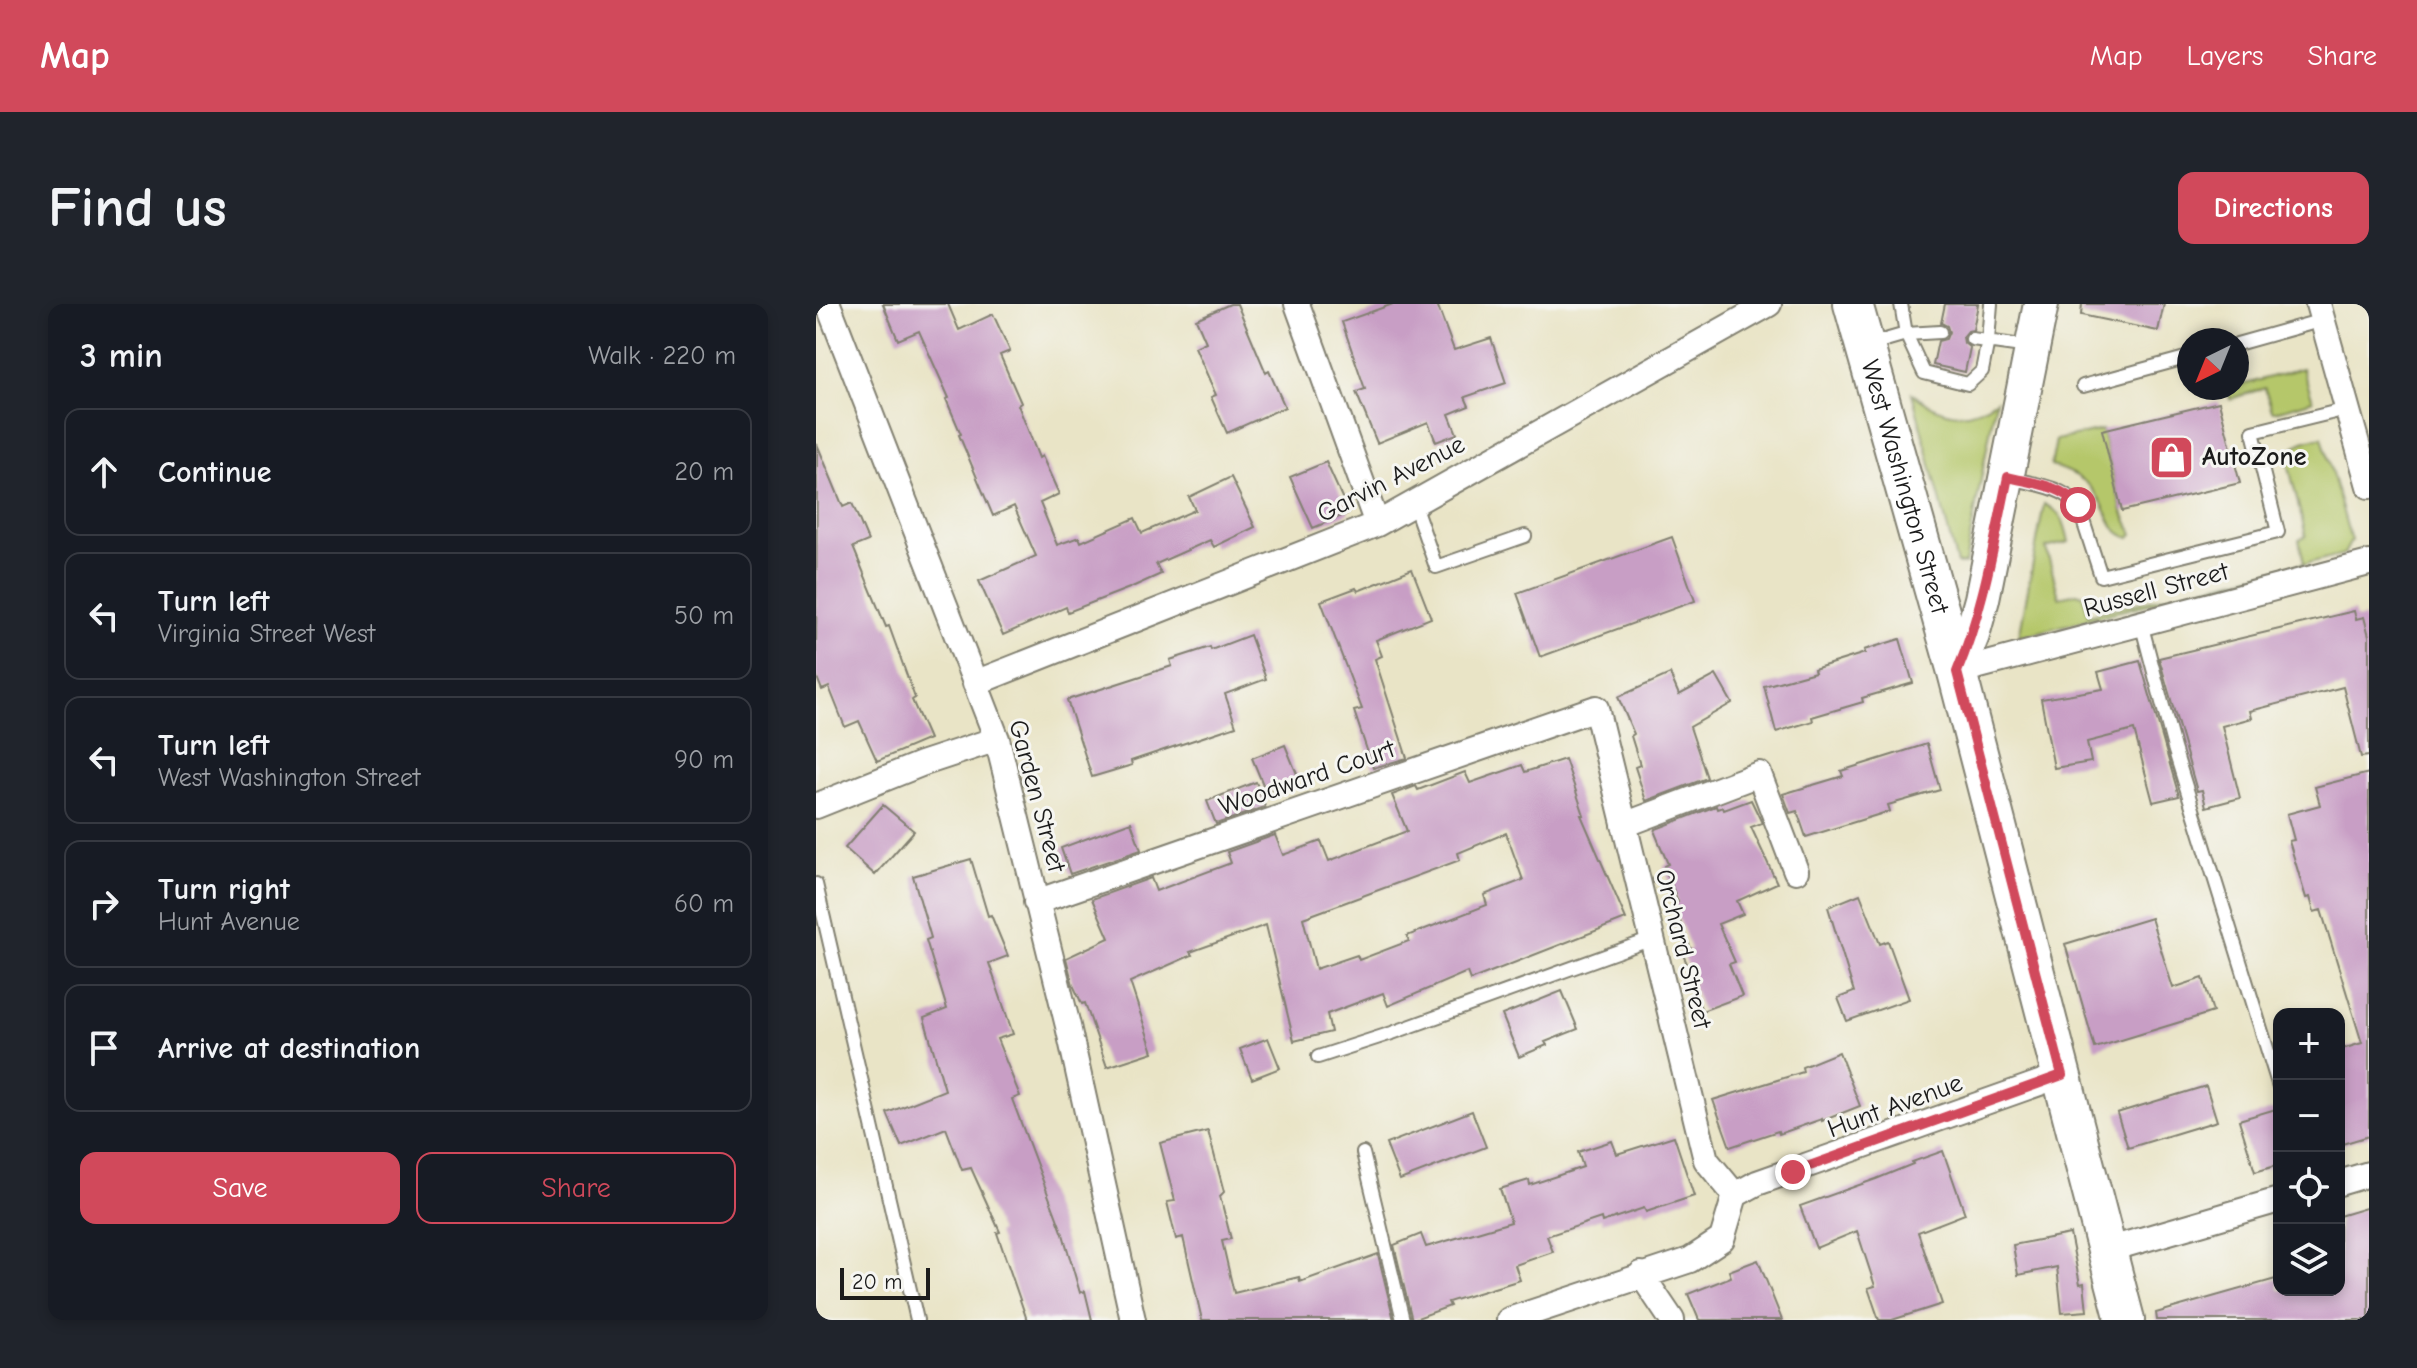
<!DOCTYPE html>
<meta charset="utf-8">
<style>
:root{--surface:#171b24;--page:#20242c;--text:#f1f3f6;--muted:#9ea1a6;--line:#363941;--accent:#d1495b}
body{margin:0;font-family:"Comic Neue",sans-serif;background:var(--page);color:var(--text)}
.controls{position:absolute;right:24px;bottom:24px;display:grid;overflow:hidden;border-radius:16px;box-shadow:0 4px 12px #0003}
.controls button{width:72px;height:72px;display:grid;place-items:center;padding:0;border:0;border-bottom:2px solid var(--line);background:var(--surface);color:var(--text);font:40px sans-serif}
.compass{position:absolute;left:1361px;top:24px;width:72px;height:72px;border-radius:50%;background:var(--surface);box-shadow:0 4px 12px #0003;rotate:223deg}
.scale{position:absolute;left:24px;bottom:20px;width:90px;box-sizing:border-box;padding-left:8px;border:4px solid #1c1c1c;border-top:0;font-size:22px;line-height:28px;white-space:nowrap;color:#1c1c1c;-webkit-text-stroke:6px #f6f6f2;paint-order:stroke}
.stop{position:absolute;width:24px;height:24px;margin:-18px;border:6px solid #d1495b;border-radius:50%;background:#fff}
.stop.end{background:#d1495b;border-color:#fff;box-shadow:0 2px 8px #0008}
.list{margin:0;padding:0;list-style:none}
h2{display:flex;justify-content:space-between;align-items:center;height:104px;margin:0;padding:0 32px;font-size:34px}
h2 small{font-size:26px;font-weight:400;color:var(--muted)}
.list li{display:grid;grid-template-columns:52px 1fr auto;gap:24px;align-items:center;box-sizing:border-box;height:128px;margin:0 16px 16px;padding:0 16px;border:2px solid var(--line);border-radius:16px}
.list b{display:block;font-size:30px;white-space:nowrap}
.list p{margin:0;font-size:26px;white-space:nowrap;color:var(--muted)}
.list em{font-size:26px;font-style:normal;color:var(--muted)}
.actions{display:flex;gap:16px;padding:24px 32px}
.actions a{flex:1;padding:18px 0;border:2px solid var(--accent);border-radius:16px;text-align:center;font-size:28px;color:var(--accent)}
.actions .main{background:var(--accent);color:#fff}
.icon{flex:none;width:44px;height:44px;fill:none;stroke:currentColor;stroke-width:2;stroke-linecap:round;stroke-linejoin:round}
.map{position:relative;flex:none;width:1553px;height:1016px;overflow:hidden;border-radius:16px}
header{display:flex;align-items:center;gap:48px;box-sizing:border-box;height:112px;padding:0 40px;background:var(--accent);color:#fff}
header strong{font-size:38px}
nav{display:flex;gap:44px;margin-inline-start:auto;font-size:28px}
.intro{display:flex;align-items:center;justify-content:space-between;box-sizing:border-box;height:192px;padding:0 48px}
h1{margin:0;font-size:56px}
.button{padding:20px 36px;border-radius:16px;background:var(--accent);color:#fff;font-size:28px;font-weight:700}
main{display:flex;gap:48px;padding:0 48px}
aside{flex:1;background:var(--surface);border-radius:16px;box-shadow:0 4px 12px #0003}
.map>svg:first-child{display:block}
.green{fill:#b5c76a;stroke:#687243;stroke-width:2}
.building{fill:#c89ec5;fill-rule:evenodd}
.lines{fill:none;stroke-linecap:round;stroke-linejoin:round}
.lane-casing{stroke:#828071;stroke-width:16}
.street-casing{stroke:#828071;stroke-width:28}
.secondary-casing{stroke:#828071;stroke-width:38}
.primary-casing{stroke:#828071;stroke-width:42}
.lane{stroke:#fff;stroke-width:12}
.street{stroke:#fff;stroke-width:24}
.secondary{stroke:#fff;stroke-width:34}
.primary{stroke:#fff;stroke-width:38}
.route{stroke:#d1495b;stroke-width:10}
.labels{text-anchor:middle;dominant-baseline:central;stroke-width:6;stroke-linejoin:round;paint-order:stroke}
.poi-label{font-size:26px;font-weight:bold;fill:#1c1c1c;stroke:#f6f6f2;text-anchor:start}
.street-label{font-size:26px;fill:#1c1c1c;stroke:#f6f6f2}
</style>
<header>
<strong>Map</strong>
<nav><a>Map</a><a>Layers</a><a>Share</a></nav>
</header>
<div class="intro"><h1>Find us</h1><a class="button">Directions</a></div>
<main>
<aside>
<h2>3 min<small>Walk · 220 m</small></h2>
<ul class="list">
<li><svg class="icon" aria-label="ahead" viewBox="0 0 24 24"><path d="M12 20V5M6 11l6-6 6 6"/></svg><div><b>Continue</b></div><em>20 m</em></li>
<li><svg class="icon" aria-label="left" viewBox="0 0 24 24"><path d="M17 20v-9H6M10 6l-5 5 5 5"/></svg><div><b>Turn left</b><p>Virginia Street West</p></div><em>50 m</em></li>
<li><svg class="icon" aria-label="left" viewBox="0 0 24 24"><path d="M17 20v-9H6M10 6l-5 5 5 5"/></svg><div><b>Turn left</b><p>West Washington Street</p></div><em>90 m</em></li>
<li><svg class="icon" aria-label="right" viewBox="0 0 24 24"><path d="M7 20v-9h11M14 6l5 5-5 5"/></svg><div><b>Turn right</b><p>Hunt Avenue</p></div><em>60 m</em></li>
<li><svg class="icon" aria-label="arrive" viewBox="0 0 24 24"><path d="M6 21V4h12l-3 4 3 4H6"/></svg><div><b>Arrive at destination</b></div></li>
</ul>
<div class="actions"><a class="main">Save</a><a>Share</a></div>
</aside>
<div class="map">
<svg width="1553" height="1016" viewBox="0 0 1553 1016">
<rect width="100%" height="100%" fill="#f6f6f2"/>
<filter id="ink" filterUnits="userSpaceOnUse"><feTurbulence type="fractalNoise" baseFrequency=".0125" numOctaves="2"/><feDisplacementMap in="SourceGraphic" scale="16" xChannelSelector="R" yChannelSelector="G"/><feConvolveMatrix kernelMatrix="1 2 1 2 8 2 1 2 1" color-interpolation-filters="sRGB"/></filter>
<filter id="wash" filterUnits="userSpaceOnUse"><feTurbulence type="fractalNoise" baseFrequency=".006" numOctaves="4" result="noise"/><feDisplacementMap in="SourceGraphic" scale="32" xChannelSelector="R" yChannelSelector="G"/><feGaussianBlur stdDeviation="1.8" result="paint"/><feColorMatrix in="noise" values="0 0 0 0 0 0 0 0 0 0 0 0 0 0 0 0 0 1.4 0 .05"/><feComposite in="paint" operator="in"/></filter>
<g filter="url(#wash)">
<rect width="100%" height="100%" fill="#e9e4c6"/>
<path class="green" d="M 1486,64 L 1497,96 L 1461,107 L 1456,107 L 1449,84 L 1414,95 L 1412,85 Z
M 1096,89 C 1125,112 1149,118 1180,96 L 1149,260 L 1141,260 Z
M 1286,126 L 1306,207 L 1317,230 L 1314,234 C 1294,229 1293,209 1283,194 C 1271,175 1255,167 1235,162 L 1240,136 Z
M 1506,133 L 1535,237 L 1528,250 L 1203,333 L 1228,200 C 1247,209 1249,219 1253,238 L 1230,244 L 1243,293 L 1261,289 L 1267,291 L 1272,311 L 1488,259 L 1483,236 L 1490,232 L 1471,155 C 1477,138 1490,137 1506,133 Z"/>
<g id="blocks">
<path class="building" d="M 67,0 L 132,0 L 143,26 L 177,10 L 194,47 L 184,51 L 205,99 L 202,101 L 223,154 L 226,152 L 243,190 L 224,199 L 241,241 L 263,233 L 265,238 L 319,214 L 326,229 L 379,206 L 373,193 L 415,173 L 439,223 L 398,243 L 394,236 L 340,260 L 345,270 L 316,283 L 252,308 L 250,303 L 187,331 L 163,277 L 220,252 L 198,202 L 177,212 L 143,131 L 145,130 L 130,95 L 133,94 L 103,27 L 82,36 Z
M 414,0 L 421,0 L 450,69 L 453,67 L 469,103 L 411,129 L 395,93 L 400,91 L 379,43 L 390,38 L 380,15 Z
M 577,0 L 621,0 L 638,46 L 675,34 L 690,79 L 649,93 L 653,102 L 633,110 L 641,130 L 620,138 L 612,118 L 561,139 L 540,88 L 549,85 L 526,18 Z
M 1129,0 L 1162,0 L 1157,26 L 1152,27 L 1147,33 L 1148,39 L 1154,44 L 1149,68 L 1117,61 L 1122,37 L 1130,35 L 1133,28 L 1131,22 L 1125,19 Z
M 1266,0 L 1348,0 L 1342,27 L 1265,11 Z
M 1403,98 L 1424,179 L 1306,207 L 1286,126 Z
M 1,140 L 27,203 L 36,199 L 52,237 L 37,243 L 70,323 L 73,322 L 99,394 L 96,396 L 113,435 L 61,457 L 43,417 L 29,423 L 13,383 L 6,386 L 0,371 Z
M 510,158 L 533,209 L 497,224 L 474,173 Z
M 856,233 L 879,297 L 724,353 L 701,289 Z
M 596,265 L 615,314 L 560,336 L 566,352 L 559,355 L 591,454 L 557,464 L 538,407 L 546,405 L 505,297 L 540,284 L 542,287 Z
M 1538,307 L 1540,315 L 1548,313 L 1553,332 L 1553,452 L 1545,453 L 1527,383 L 1434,407 L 1436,414 L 1406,422 L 1424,494 L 1390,503 L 1386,486 L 1381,487 L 1343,354 Z
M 434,331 L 450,375 L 409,390 L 420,422 L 315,457 L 316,461 L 276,473 L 251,396 L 356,362 L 354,356 L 394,343 L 395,346 Z
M 1084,335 L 1097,379 L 1046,394 L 1047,398 L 996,413 L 997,417 L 960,428 L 948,382 L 999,368 L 998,365 L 1049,349 L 1048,346 Z
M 1324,357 L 1363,492 L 1337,498 L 1318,426 L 1271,438 L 1275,458 L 1238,464 L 1225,395 L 1287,385 L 1282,368 Z
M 854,370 L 863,391 L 900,371 L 916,399 L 874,423 L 891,474 L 830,497 L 819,463 L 824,461 L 815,432 L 818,430 L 802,393 Z
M 1111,440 L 1124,486 L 1072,501 L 1074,507 L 990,533 L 981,507 L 974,509 L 967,490 L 1027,472 L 1025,467 Z
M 469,441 L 483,475 L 450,488 L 436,454 Z
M 749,455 L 768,511 L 765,511 L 810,615 L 654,676 L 651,668 L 572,702 L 567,689 L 511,710 L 515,728 L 478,737 L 450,621 L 374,648 L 376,651 L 314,678 L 337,748 L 291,763 L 269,699 L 266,700 L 257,681 L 250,654 L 293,634 L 276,595 L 335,574 L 340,587 L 415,559 L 411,548 L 459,531 L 467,551 L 505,537 L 513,557 L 591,527 L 576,491 L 600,482 L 602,486 L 649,468 L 654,479 L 706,461 L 709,468 ZM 690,529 L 707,576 L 668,591 L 671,601 L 591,632 L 593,637 L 543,656 L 541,651 L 500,665 L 487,614 L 644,556 L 642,549 Z
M 1553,469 L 1553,832 L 1523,841 L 1523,746 L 1546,739 L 1505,606 L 1498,608 L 1494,593 L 1490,594 L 1473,537 L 1478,536 L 1471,510 L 1504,501 L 1499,483 Z
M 440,478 L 449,503 L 400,520 L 391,497 Z
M 935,496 L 946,519 L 935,523 L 961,579 L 921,597 L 927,610 L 902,620 L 919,658 L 913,660 L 926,692 L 886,707 L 876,680 L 880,678 L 866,649 L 875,645 L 857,600 L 862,598 L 848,562 L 852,560 L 839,529 L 840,525 L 900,502 L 901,505 L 907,503 L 908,506 Z
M 67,501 L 98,527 L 59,571 L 29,544 Z
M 315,518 L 325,546 L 254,570 L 245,544 Z
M 155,555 L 172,612 L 175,611 L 192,652 L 173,659 L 197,730 L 181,735 L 204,792 L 196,795 L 247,930 L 264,989 L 269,987 L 276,1016 L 211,1016 L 181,929 L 184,928 L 155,864 L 146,866 L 130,824 L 85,842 L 71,809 L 129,786 L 108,714 L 131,705 L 110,636 L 115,634 L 97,572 Z
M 1044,590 L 1064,640 L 1072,637 L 1093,695 L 1031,717 L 1022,694 L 1038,688 L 1012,603 Z
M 1335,614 L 1357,684 L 1387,674 L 1397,708 L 1279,744 L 1249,640 Z
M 746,687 L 762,725 L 729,738 L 731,741 L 703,753 L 686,711 Z
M 452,734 L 464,764 L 436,775 L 424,745 Z
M 1023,748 L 1044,802 L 1006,817 L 1006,815 L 963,830 L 962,827 L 914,843 L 897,796 L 987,768 L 986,763 Z
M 1390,782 L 1401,817 L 1312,844 L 1301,809 Z
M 1463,804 L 1463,861 L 1439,868 L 1423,816 Z
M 656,807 L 670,843 L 584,876 L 570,840 Z
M 392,827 L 408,888 L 404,892 L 415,935 L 406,937 L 418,989 L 483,973 L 484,978 L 562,950 L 578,1016 L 386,1016 L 367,933 L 360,935 L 351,898 L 359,897 L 344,839 Z
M 858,832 L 878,892 L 830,908 L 828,904 L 786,918 L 785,914 L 731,932 L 737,948 L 699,961 L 704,976 L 632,998 L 634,1002 L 596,1016 L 578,941 L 605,930 L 610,943 L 695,918 L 684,885 L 713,876 L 714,881 L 767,863 L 762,848 L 796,837 L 801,850 Z
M 1127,847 L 1149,910 L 1102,928 L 1126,1000 L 1076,1016 L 1063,1016 L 1052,984 L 1059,982 L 1041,927 L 1000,944 L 984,902 L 1060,875 L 1097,860 L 1096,858 Z
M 1553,903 L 1553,1016 L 1341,1016 L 1340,1009 L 1463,974 L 1463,986 L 1523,986 L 1523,912 Z
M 1254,930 L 1264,980 L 1268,979 L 1271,1007 L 1246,1009 L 1241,963 L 1202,971 L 1197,941 Z
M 942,956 L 966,1016 L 883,1016 L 872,990 L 915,973 L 913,967 Z"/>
</g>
</g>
<g filter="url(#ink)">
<use href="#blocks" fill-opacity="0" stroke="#828071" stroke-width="2"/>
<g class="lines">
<defs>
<path id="lane" d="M 1124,28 L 1090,30 L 1108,69 L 1152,80 L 1166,67 L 1172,36 L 1175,0
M 1156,35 L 1213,43
M 1421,40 L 1507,16
M 1052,41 L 1090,30 L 1085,0
M 1267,82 L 1373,53
M 1194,174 C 1217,180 1246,182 1262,201 L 1285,272 L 1462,228 L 1437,128 L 1531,105
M 598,200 L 620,263 L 709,232
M 1325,319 L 1358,444 L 1463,783
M 0,580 L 101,1016
M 502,753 L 576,729 L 836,635
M 547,849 L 587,1016"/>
<path id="street" d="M 12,0 L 181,435 L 252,722 L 317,1016
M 481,0 L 561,220
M 1502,0 L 1553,182
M 1141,368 L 1553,259
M 159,379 L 561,220 L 953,0
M 0,502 L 105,460 L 181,435
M 808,521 L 943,470 L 980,567
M 220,598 L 780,404 L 890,856 L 919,891
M 1523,879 L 1553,870
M 1291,946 L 1463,896
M 825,970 L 856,1016
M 693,1016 L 874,956 L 906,935 L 919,891 L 941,879 L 1246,771"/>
<path id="secondary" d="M 1141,368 L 1156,331 L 1166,295 L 1225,0"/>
<g id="primary">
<path id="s1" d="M 1037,0 L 1141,368 L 1309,1016"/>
</g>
</defs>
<use href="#lane" class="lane-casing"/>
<use href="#street" class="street-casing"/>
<use href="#secondary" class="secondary-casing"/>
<use href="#primary" class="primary-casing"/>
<use href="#lane" class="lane"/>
<use href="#street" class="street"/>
<use href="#secondary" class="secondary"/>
<use href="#primary" class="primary"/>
</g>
</g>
<g class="lines" filter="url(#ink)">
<path class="route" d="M 977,868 L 1246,771 L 1141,368 C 1167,306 1178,239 1192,173 C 1215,179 1246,181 1262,201"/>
</g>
<defs>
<symbol id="shop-square" viewBox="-11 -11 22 22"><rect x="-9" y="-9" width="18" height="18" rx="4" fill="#d1495b" stroke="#f6f6f2"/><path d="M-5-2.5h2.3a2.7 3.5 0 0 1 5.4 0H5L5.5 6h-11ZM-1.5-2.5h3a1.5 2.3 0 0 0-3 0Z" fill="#fff"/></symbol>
</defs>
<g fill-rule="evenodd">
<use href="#shop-square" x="1330" y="128" width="51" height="51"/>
</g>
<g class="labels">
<g class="poi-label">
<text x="1386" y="153">AutoZone</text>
</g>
<g class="street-label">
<text transform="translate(575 175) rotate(-27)">Garvin Avenue</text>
<text stroke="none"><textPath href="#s1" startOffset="190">West Washington Street</textPath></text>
<text transform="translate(1340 286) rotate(-15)">Russell Street</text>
<text transform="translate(491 474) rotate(-19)">Woodward Court</text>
<text transform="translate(221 492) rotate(75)">Garden Street</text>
<text transform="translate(867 645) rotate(76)">Orchard Street</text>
<text transform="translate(1079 802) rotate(-20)">Hunt Avenue</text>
</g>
</g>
</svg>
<div class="controls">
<button>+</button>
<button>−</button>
<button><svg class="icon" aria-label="locate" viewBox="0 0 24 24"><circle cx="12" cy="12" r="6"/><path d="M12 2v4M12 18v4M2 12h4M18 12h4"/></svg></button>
<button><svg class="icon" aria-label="layers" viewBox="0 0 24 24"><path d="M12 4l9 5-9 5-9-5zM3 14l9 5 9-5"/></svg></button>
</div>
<svg class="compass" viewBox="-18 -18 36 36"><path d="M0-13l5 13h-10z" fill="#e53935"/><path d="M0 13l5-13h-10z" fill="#9ea1a6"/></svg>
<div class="scale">20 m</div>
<div class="stop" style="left:1262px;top:201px"></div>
<div class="stop end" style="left:977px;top:868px"></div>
</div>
</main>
